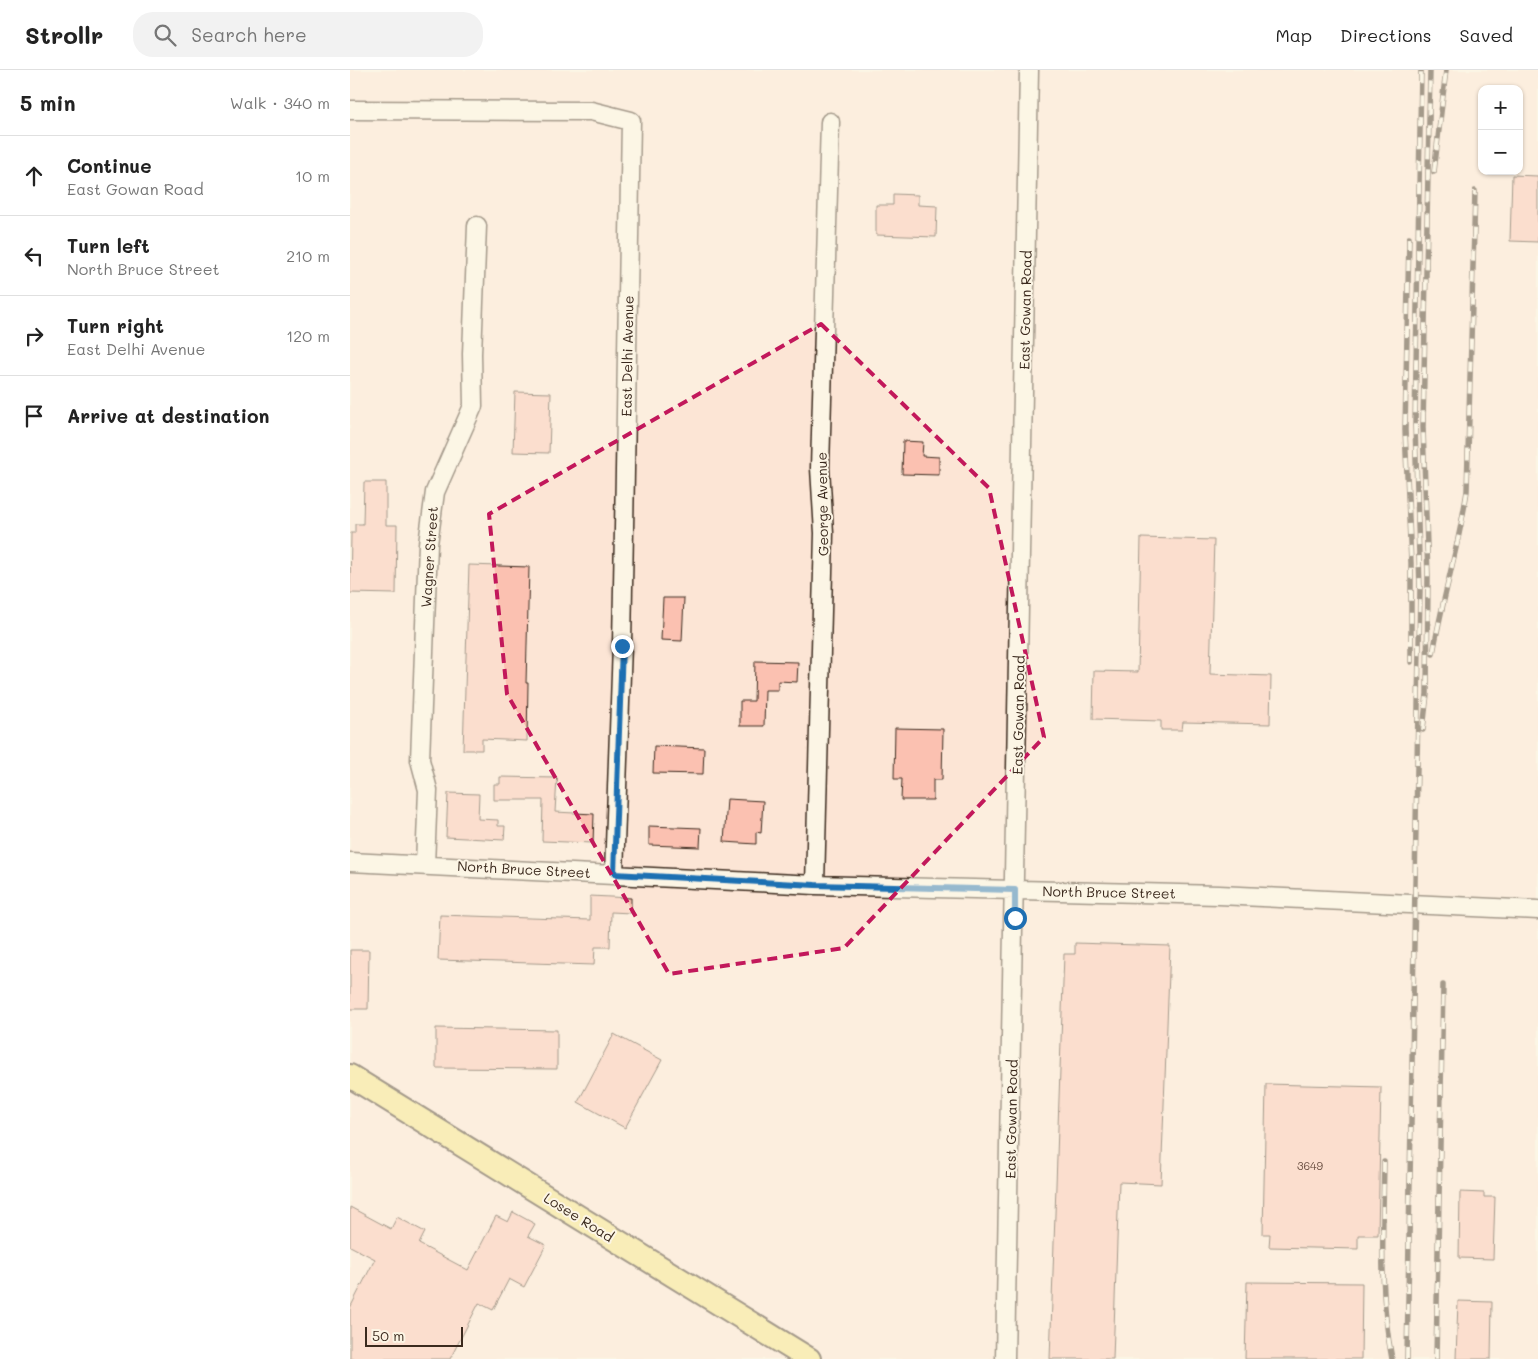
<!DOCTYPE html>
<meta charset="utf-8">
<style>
:root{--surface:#fff;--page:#f2f2f2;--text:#222;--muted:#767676;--line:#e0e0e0}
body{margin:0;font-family:Mali,sans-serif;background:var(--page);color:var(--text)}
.controls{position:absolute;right:15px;top:15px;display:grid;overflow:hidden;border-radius:10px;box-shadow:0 1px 4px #0004}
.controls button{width:45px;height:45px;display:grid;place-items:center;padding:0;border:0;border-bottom:1px solid var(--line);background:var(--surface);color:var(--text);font:25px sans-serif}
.scale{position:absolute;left:15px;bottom:12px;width:98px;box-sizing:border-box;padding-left:5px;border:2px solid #3b2a1e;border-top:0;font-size:14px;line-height:18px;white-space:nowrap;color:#3b2a1e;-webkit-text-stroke:4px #fcf5e5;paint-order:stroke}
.stop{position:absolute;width:15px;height:15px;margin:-11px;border:4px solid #1f6fb2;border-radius:50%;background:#fff}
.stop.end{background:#1f6fb2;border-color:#fff;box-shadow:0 1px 5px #0008}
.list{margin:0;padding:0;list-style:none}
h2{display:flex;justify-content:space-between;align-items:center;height:65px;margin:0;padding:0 20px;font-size:21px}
h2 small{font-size:16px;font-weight:400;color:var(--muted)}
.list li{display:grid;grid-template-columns:32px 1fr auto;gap:15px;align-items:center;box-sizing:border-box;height:80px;padding:0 20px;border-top:1px solid var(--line)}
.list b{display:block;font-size:19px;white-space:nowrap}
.list p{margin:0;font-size:16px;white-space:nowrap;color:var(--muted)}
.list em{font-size:16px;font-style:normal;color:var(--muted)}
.icon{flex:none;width:28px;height:28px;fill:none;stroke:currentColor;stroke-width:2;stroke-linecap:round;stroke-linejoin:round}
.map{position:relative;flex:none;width:1188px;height:1289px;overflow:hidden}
header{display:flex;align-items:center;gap:30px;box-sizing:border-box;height:70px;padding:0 25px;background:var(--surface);border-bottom:1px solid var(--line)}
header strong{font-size:24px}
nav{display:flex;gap:28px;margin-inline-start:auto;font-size:18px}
.search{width:350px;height:45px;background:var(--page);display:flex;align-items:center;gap:12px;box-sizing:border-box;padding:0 18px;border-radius:20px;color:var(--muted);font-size:19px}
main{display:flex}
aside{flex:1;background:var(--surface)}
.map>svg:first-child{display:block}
.built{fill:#fce5d5;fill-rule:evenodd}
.building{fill:#fbc1b1;stroke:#3b2a1e}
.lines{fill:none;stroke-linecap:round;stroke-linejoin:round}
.minor-casing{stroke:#3b2a1e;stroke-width:21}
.major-casing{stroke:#3b2a1e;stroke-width:26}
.minor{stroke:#fcf5e5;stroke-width:18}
.major{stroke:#f5e381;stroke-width:22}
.rail-casing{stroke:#3b2a1e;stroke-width:5.5}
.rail{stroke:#fcf5e5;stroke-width:4;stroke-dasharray:11;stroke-linecap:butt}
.route{stroke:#1f6fb2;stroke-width:6}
.marked{fill:none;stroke:#c2185b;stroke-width:4;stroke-dasharray:10 6;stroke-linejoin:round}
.labels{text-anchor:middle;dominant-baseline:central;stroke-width:4;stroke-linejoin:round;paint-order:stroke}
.number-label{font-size:11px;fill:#6b5043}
.street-label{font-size:14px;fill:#3b2a1e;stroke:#fcf5e5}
</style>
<header>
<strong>Strollr</strong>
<div class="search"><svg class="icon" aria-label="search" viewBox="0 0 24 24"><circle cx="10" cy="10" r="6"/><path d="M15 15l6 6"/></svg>Search here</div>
<nav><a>Map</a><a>Directions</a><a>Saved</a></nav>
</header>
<main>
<aside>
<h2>5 min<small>Walk · 340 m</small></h2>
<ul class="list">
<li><svg class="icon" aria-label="ahead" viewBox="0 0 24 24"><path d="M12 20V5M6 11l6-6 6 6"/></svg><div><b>Continue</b><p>East Gowan Road</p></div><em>10 m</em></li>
<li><svg class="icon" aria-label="left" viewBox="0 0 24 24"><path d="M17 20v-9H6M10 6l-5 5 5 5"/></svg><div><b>Turn left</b><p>North Bruce Street</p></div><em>210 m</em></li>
<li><svg class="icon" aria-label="right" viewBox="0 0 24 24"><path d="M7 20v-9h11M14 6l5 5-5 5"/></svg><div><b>Turn right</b><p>East Delhi Avenue</p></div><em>120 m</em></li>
<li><svg class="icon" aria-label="arrive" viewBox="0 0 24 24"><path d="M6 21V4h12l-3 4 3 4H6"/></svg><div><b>Arrive at destination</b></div></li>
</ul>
</aside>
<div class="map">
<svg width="1188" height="1289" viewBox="0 0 1188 1289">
<rect width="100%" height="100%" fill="#fcf5e5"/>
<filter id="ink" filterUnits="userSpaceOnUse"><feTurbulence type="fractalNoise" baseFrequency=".02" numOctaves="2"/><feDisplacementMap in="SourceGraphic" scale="10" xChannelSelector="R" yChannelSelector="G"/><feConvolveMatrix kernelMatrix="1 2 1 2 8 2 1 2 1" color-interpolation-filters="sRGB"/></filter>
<g filter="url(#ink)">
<path class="built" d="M 0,0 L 1188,0 L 1188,1289 L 0,1289 ZM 1132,19 L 1169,19 L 1169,101 L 1132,101 Z"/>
<path class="building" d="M 1162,105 L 1188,106 L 1188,172 L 1160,171 Z
M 543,124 L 568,125 L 568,135 L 587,136 L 586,167 L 526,165 L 526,135 L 543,135 Z
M 165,322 L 201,323 L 199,383 L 163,382 Z
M 553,371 L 573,372 L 572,386 L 589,387 L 589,405 L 552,404 Z
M 14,412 L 36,412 L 36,455 L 47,455 L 46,524 L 0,523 L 1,463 L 5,463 L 5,454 L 13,454 Z
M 791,468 L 864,470 L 860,604 L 921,606 L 920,654 L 833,652 L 832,660 L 811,660 L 811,651 L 743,649 L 744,601 L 788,602 Z
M 119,495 L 179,497 L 176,613 L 178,613 L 177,671 L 132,669 L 132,680 L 113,680 Z
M 313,528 L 334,528 L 332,571 L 311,570 Z
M 405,591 L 448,592 L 447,612 L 428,611 L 428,620 L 415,620 L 414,656 L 390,656 L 390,631 L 404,631 Z
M 545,658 L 593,659 L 592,710 L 583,710 L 583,730 L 551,730 L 552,709 L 544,709 Z
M 304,676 L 354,678 L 353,704 L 303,703 Z
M 150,707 L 207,708 L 205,742 L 244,744 L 243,773 L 192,771 L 193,730 L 144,730 L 144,714 L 150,714 Z
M 98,723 L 129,724 L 128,749 L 148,750 L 148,756 L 155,756 L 154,770 L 96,767 Z
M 377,729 L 413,731 L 411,763 L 406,762 L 406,774 L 374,772 Z
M 299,756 L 351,758 L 350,777 L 299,775 Z
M 240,826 L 281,828 L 281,843 L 261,842 L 260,877 L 245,877 L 244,895 L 88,890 L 90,845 L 240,850 Z
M 725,873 L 820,876 L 811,1114 L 769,1112 L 763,1289 L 700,1289 L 714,884 L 725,884 Z
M 0,880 L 19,880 L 18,939 L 0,939 Z
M 86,958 L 207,960 L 207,999 L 86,998 Z
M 264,964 L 312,990 L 275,1058 L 228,1032 Z
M 916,1014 L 1031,1017 L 1028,1165 L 1008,1165 L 1008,1179 L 919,1177 L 920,1164 L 913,1164 Z
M 1110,1122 L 1134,1123 L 1134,1127 L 1145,1127 L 1143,1189 L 1109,1188 Z
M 0,1137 L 41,1159 L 47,1147 L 75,1162 L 69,1174 L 118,1200 L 146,1146 L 158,1152 L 163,1142 L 185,1154 L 178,1166 L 196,1175 L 174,1217 L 159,1209 L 143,1240 L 129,1233 L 100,1289 L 0,1289 L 0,1238 L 25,1189 L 0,1176 Z
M 897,1212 L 1012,1213 L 1011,1289 L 895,1289 Z
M 1108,1231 L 1142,1232 L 1141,1289 L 1106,1289 Z"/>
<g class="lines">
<defs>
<path id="minor" d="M 0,40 L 241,41 L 281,51 L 272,575 L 264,804
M 0,792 L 465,815 L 869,825 L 1188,840
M 75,795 L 78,720 L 70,690 L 78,474 L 85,422 L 123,336 L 122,284 L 127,156
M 465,815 L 474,463 L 470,398 L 480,52
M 655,1289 L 679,0"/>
<path id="major" d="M 0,1006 L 459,1289"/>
</defs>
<use href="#minor" class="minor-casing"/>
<use href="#major" class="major-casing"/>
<use href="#minor" class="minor"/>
<use href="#major" class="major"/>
<defs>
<path id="rail" d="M 1084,102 L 1096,0
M 1059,168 L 1055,360 L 1061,493 L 1061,592
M 1083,584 C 1092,529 1109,476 1117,421 L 1125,121
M 1073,660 L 1077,624 L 1078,506 L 1073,357 L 1080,0
M 1034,1092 C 1033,1158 1029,1224 1042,1289
M 1057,1289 L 1070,519 L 1065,355 L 1071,0
M 1086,1289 L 1093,915"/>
</defs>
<use href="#rail" class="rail-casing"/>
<use href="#rail" class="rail"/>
</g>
</g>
<g class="lines" filter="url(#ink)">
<path class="route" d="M 272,576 L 264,804 L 465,815 L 665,820 L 665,848"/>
</g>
<path d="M0 0H1188V1289H0ZM 471,254 L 639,418 L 694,667 L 494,878 L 319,904 L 157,624 L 139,444 Z" fill="#fcf5e5" fill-opacity=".55" fill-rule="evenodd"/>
<path class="marked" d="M 471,254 L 639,418 L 694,667 L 494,878 L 319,904 L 157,624 L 139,444 Z"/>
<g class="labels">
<g class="number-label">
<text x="960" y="1095">3649</text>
</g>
<g class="street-label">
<text transform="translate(675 240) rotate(-89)">East Gowan Road</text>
<text transform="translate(277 286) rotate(-89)">East Delhi Avenue</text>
<text transform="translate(472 434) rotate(-91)">George Avenue</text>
<text transform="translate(79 487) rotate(-86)">Wagner Street</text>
<text transform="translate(668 645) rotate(-89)">East Gowan Road</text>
<text transform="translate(174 799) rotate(3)">North Bruce Street</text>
<text transform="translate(759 822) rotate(1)">North Bruce Street</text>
<text transform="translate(661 1049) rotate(-89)">East Gowan Road</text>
<text transform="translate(229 1147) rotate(32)">Losee Road</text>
</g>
</g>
</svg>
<div class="controls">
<button>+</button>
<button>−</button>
</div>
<div class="scale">50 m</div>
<div class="stop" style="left:665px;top:848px"></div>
<div class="stop end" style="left:272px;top:576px"></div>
</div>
</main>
